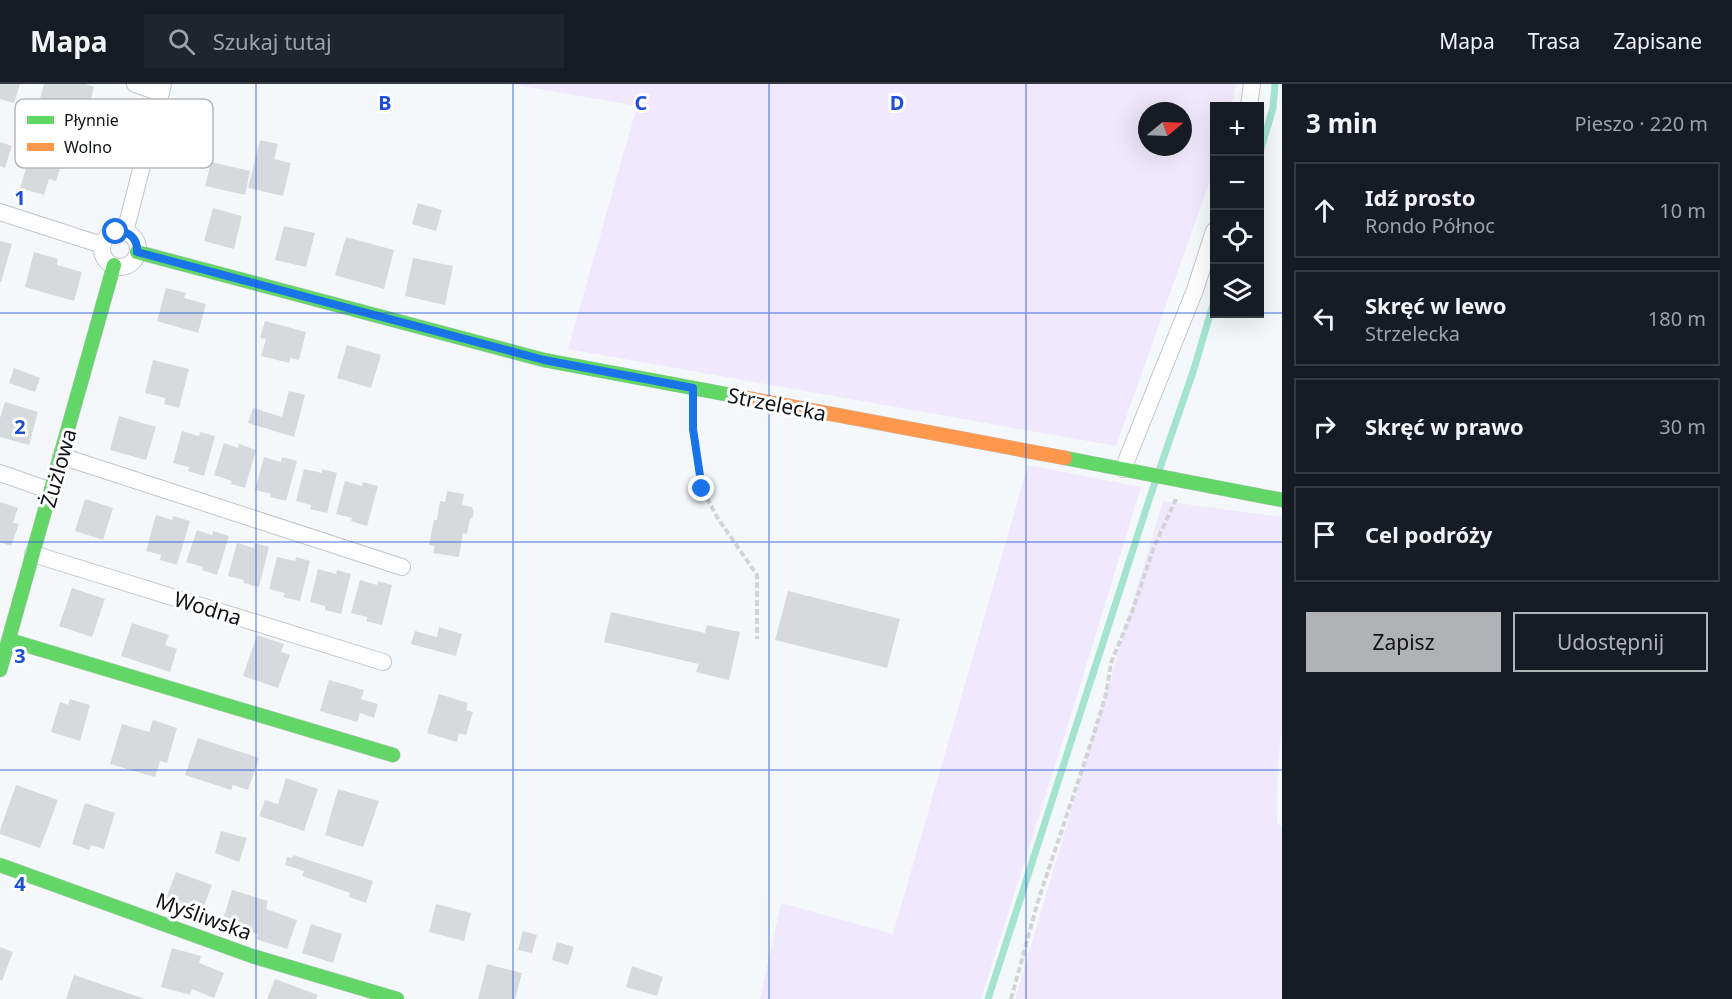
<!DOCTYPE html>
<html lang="pl">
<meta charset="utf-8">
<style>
:root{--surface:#171b24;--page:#20242c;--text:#f1f3f6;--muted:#9ea1a6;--line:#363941;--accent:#b0b2b5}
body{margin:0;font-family:"Noto Sans",sans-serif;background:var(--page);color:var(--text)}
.controls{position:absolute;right:18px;top:18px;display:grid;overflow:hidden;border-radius:0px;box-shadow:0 6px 24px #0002}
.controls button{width:54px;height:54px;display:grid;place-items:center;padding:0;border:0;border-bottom:2px solid var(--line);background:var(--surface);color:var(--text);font:30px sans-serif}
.compass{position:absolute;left:1138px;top:18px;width:54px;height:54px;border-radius:50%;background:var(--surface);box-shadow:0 6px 24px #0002;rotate:71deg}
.stop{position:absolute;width:18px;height:18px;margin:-14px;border:4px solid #1a73e8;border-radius:50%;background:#fff}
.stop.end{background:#1a73e8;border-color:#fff;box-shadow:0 2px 6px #0008}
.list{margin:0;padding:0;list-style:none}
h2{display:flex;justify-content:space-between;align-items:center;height:78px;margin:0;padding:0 24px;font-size:26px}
h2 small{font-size:20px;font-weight:400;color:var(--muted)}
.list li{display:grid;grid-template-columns:39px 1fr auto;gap:18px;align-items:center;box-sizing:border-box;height:96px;margin:0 12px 12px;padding:0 12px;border:2px solid var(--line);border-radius:0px}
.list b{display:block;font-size:22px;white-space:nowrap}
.list p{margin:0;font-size:20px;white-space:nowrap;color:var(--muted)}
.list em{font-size:20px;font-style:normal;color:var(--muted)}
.actions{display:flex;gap:12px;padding:18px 24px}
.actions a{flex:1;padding:14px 0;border:2px solid var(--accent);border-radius:0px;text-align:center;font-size:21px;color:var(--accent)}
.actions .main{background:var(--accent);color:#111}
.icon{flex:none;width:33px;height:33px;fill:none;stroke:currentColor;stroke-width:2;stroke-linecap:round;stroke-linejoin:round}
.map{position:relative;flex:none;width:1282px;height:915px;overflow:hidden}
header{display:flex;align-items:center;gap:36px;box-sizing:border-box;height:84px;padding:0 30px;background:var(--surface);border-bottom:2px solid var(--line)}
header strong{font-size:28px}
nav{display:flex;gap:33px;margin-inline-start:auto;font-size:21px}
.search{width:420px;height:54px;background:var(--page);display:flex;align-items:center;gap:15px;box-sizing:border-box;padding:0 21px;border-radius:0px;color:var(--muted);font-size:22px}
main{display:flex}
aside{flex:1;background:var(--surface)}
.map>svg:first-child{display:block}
.green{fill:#f0e8fc;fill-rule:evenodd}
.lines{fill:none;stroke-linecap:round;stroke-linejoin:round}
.stream{stroke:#a4e3ce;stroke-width:7}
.building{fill:#d6dadc}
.street-casing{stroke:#c2c5c8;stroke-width:18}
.fast-casing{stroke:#c2c5c8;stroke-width:15}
.slow-casing{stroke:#c2c5c8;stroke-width:15}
.path{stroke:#d2d3d5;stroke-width:4;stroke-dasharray:6 3;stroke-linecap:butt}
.street{stroke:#fefefe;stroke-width:16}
.fast{stroke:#63d668;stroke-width:14}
.slow{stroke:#ff974d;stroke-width:14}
.route{stroke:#1a73e8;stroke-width:8}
.grid{fill:none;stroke:#1d4ed8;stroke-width:1.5;stroke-opacity:0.55}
.labels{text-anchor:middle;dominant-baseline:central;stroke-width:6;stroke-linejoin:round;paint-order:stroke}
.street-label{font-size:21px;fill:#101316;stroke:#fff}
.key{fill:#fff;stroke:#b7b8b9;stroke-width:1.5}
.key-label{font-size:16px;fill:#101316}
.grid-label{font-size:20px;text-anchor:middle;font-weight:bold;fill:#1d4ed8;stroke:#fff;stroke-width:6;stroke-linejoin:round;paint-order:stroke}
</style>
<header>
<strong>Mapa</strong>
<div class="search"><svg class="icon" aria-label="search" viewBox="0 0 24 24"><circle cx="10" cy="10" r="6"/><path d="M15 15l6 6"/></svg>Szukaj tutaj</div>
<nav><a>Mapa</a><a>Trasa</a><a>Zapisane</a></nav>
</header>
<main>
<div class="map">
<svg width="1282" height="915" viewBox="0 0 1282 915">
<rect width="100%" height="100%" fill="#f5f8fb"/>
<path class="green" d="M 511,0 L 1236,0 L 1231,22 L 1214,22 L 1214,85 L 1116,362 L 568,265 L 637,22 ZM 1147,27 L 1183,27 L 1183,63 L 1147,63 Z
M 1028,381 L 1141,403 L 1071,631 L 981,915 L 760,915 L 781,819 L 893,850 Z
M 1163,417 L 1282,433 L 1282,647 L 1278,677 L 1277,739 L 1282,742 L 1282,915 L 1015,915 Z"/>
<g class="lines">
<path class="stream" d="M 1260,68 L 1273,24 L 1275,0
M 988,915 L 1149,416 L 1194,285 L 1214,217"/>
</g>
<path class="building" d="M 0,0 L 20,0 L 14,19 L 0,15 Z
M 44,0 L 85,0 L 94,3 L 84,42 L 36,29 Z
M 260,56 L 278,60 L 274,75 L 291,79 L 283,112 L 248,104 Z
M 0,58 L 12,62 L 5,84 L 0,82 Z
M 31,68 L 62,78 L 56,97 L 49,95 L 44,111 L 20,104 Z
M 211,78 L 250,87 L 245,111 L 205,102 Z
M 418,119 L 442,126 L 436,147 L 412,140 Z
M 213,124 L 242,132 L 234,165 L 204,157 Z
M 284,142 L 315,149 L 306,183 L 275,176 Z
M 346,153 L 394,166 L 384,205 L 335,191 Z
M 0,157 L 12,160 L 1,198 L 0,198 Z
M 34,168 L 58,175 L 57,181 L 82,188 L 74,217 L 25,203 Z
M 413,174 L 453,182 L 445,221 L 405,212 Z
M 166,204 L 186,209 L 184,214 L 206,220 L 198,249 L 157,237 Z
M 265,237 L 306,248 L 299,276 L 290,274 L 289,279 L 261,272 L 266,255 L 260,254 Z
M 347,261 L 381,271 L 371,304 L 337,294 Z
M 153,276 L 189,285 L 179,324 L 164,320 L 165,314 L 145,309 Z
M 14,284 L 40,294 L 35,308 L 9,299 Z
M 289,307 L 305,311 L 294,353 L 248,339 L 253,324 L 282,333 Z
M 5,318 L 38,328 L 29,361 L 0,353 L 0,334 Z
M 119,332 L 156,343 L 146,376 L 110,366 Z
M 182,347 L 199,352 L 200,348 L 215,352 L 204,392 L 188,387 L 189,383 L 173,379 Z
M 224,359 L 238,364 L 239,360 L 256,366 L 245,404 L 231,400 L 232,397 L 214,391 Z
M 264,373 L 281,378 L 282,373 L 297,377 L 286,417 L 270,413 L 271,410 L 255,406 Z
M 304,385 L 322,389 L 322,385 L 337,389 L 327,429 L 310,425 L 311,421 L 296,417 Z
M 345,397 L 362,402 L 363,398 L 378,402 L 367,442 L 351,437 L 352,434 L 336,430 Z
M 447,407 L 464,410 L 462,421 L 472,423 L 474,428 L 473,433 L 470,435 L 467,450 L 463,449 L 459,473 L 433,469 L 435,462 L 429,461 L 434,436 L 437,436 L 440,417 L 445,418 Z
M 85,415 L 113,424 L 103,456 L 75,447 Z
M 0,418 L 18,424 L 13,439 L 19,440 L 11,462 L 0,458 Z
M 156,431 L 172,436 L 173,432 L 190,437 L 177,481 L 160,476 L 161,471 L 146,467 Z
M 197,446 L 212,451 L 213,447 L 229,452 L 217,491 L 202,486 L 203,483 L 186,478 Z
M 237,459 L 254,464 L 255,459 L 269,463 L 259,503 L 243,499 L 244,496 L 228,492 Z
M 277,473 L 295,477 L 296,473 L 310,477 L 300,517 L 283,513 L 285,509 L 269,505 Z
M 318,485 L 336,490 L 337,486 L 351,490 L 341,530 L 325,526 L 325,522 L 310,518 Z
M 360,496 L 377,501 L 378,497 L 392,501 L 382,541 L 366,537 L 367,533 L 351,529 Z
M 72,504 L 105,515 L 92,553 L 59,542 Z
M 788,507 L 900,535 L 887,584 L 775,556 Z
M 611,528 L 705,549 L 707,541 L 740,548 L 729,596 L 696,588 L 699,580 L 604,558 Z
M 132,539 L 169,551 L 165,561 L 177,565 L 170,588 L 121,572 Z
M 439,543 L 462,550 L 456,572 L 411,560 L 415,547 L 437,553 Z
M 257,551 L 284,560 L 281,568 L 290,571 L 278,604 L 243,592 Z
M 329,596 L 364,606 L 361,615 L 378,620 L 374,634 L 360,629 L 357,638 L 320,627 Z
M 439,610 L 468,619 L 466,626 L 473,628 L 466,651 L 459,649 L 457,658 L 427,649 Z
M 70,615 L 90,621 L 80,657 L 51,648 L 60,618 L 68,621 Z
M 153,636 L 177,644 L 167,679 L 160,677 L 155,693 L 110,680 L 122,640 L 149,648 Z
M 198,654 L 259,674 L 248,706 L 233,701 L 231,706 L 185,691 Z
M 286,694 L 318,705 L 304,747 L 259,732 L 265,716 L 278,720 Z
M 16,701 L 58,716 L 40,764 L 0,750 L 0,746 Z
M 338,705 L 379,717 L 363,763 L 325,751 Z
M 85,719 L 115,729 L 104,765 L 91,761 L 89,766 L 72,760 Z
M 221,747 L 247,754 L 239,778 L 215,769 Z
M 293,771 L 373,797 L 366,819 L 349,813 L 350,809 L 302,792 L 304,787 L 285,781 L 287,773 L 292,774 Z
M 176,788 L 212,801 L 199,835 L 163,822 Z
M 232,806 L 268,817 L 266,825 L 297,836 L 287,865 L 256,855 L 258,850 L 222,839 Z
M 436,820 L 471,829 L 464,857 L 429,848 Z
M 311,840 L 342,850 L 333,879 L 302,869 Z
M 523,847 L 537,851 L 532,869 L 518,866 Z
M 557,858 L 574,863 L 568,881 L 552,876 Z
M 0,863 L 13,868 L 2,897 L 0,896 Z
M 172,864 L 201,872 L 199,879 L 224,889 L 214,914 L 192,905 L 190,911 L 161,903 Z
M 487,880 L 522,889 L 515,915 L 478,915 Z
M 632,882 L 663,893 L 657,912 L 626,903 Z
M 74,891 L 145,915 L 66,915 Z
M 275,895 L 318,911 L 316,915 L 267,915 Z"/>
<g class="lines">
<defs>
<path id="street" d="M 135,0 L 161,9
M 1249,22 L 1252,0
M 0,128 L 102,161
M102 165a18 18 0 1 1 36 0a18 18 0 1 1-36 0Z
M 125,148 L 163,0
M 61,372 L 402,483
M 1123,385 L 1195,206 L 1214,147
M 0,389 L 51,407
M 33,470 L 383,578"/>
<path id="fast" d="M 137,168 L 544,276 L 736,312
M 1065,374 L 1282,416
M 9,556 L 393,671
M 0,586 L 114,181
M 0,781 L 252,872 L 397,915"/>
<path id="slow" d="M 736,312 L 1065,374"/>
</defs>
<use href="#street" class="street-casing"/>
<use href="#fast" class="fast-casing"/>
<use href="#slow" class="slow-casing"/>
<path class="path" d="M 693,326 L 693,345 L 702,405 L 717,433 L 757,491 L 757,555
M 1011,915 L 1038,817 L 1092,656 L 1106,610 L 1111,579 L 1132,528 L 1154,463 L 1176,415"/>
<use href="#street" class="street"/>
<use href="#fast" class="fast"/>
<use href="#slow" class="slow"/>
</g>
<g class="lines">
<path class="route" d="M 116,148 C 129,146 138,155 137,168 L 544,276 L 693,304 L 693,345 L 702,405"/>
</g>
<path class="grid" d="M 256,0 L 256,915M 513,0 L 513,915M 769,0 L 769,915M 1026,0 L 1026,915M 0,229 L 1214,229M 1260,229 L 1282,229M 0,458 L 1282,458M 0,686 L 1282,686"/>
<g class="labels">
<g class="street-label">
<text transform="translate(777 320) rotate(11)">Strzelecka</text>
<text transform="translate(58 384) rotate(-74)">Żużlowa</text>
<text transform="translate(208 524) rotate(17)">Wodna</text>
<text transform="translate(204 832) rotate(20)">Myśliwska</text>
</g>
</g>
<rect x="15" y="15" width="198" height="69" rx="9" class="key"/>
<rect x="27" y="32" width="27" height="8" fill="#63d668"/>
<rect x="27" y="59" width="27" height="8" fill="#ff974d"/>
<g class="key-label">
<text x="64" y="42">Płynnie</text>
<text x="64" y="69">Wolno</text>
</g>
<g class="grid-label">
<text x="385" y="26">B</text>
<text x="641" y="26">C</text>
<text x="897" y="26">D</text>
<text x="20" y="121">1</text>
<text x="20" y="350">2</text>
<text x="20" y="579">3</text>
<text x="20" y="807">4</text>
</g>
</svg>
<div class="controls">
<button>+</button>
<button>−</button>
<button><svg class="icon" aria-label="locate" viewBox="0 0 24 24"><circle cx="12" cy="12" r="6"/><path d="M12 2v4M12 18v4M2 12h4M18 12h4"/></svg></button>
<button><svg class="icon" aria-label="layers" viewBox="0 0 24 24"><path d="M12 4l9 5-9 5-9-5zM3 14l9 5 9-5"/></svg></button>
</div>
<svg class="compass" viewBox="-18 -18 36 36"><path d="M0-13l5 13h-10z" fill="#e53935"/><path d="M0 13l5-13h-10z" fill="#9ea1a6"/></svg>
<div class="stop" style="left:116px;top:148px"></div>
<div class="stop end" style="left:702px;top:405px"></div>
</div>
<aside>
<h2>3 min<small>Pieszo · 220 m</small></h2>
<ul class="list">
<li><svg class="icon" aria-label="ahead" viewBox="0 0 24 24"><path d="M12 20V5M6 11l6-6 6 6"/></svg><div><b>Idź prosto</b><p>Rondo Północ</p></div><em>10 m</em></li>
<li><svg class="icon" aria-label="left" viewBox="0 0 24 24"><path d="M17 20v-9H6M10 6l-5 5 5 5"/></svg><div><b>Skręć w lewo</b><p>Strzelecka</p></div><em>180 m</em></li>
<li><svg class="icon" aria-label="right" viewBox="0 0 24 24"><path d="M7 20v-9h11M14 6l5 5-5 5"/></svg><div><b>Skręć w prawo</b></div><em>30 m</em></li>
<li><svg class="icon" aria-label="arrive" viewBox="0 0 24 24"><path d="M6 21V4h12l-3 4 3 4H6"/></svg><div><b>Cel podróży</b></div></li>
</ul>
<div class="actions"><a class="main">Zapisz</a><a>Udostępnij</a></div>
</aside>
</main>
